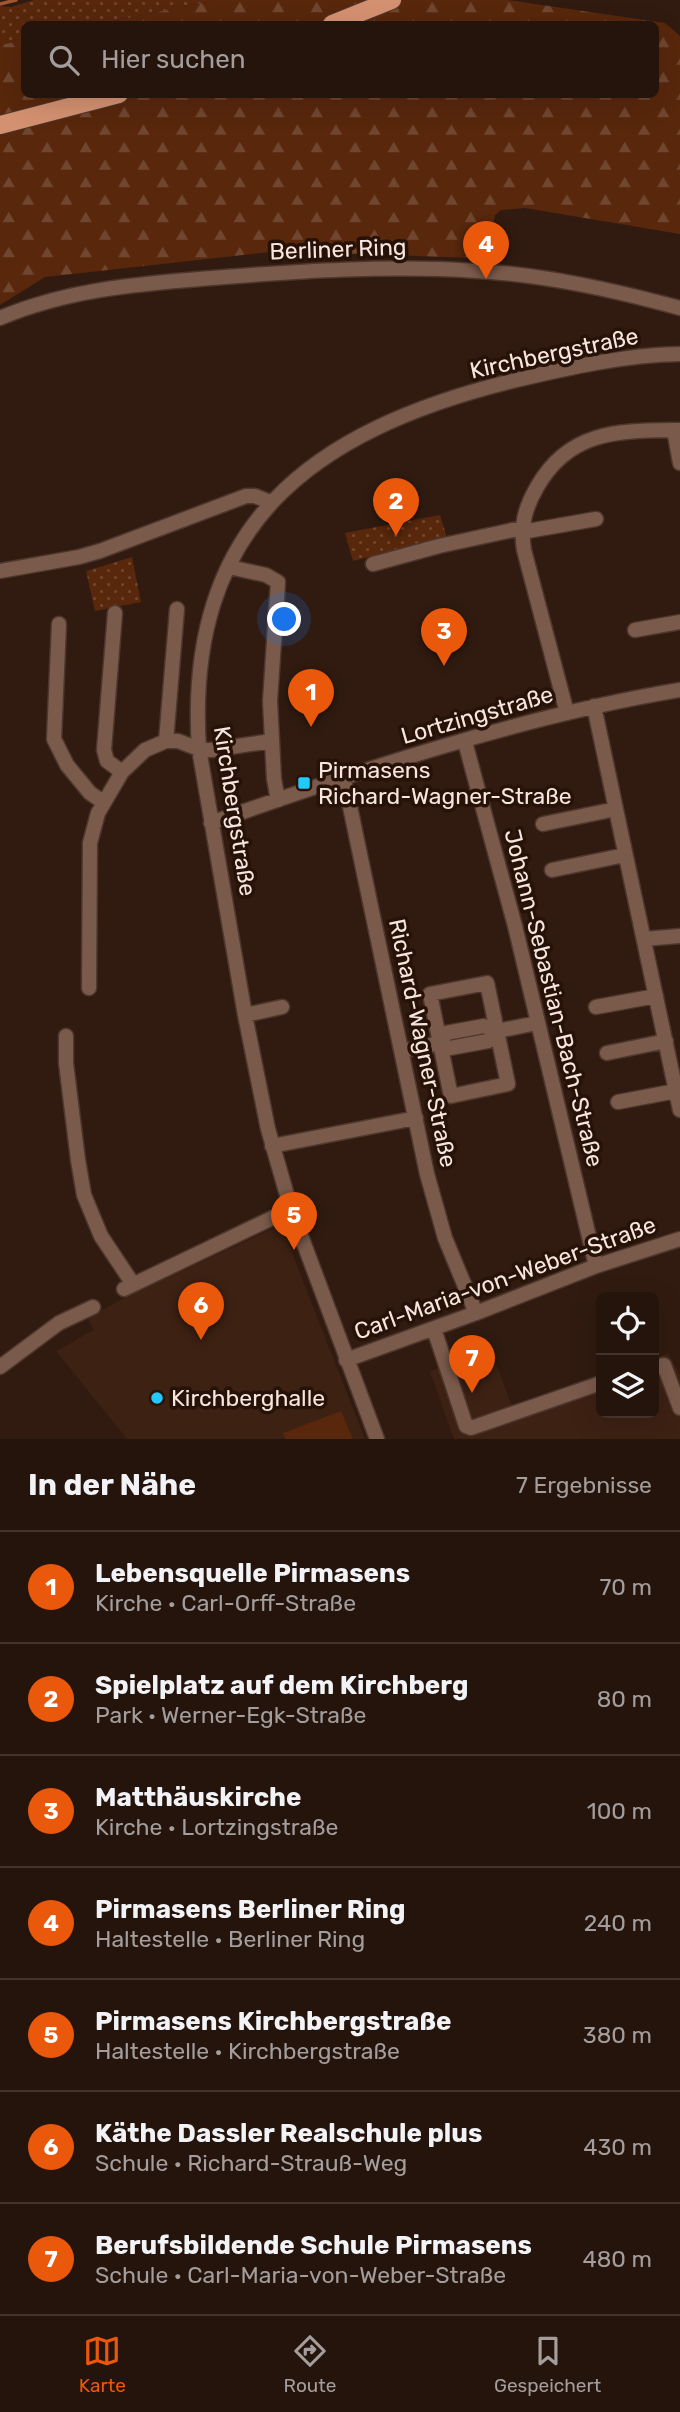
<!DOCTYPE html>
<html lang="de">
<meta charset="utf-8">
<style>
:root{--surface:#25140c;--page:#31211a;--text:#f1f3f6;--muted:#a39e9d;--line:#42332d;--accent:#ea580c}
body{margin:0;font-family:Rubik,sans-serif;background:var(--page);color:var(--text)}
.controls{position:absolute;right:21px;bottom:21px;display:grid;overflow:hidden;border-radius:10px;box-shadow:0 7px 28px #0002}
.controls button{width:63px;height:63px;display:grid;place-items:center;padding:0;border:0;border-bottom:2px solid var(--line);background:var(--surface);color:var(--text);font:35px sans-serif}
.you{position:absolute;left:285px;top:620px;width:24px;height:24px;margin:-18px;border:5px solid #fff;border-radius:50%;background:#1a73e8;box-shadow:0 0 0 10px #1a73e833}
.badge{display:grid;place-items:center;width:46px;height:46px;border-radius:50%;background:var(--accent);color:#fff;font-size:23px;font-weight:700}
.pin{position:absolute;translate:-50% -58px;filter:drop-shadow(0 2px 4px #0008)}
.pin::after{content:'';position:absolute;top:37px;width:24px;height:21px;background:inherit;clip-path:polygon(0 0,100% 0,50% 100%)}
.list{margin:0;padding:0;list-style:none}
h2{display:flex;justify-content:space-between;align-items:center;height:91px;margin:0;padding:0 28px;font-size:30px}
h2 small{font-size:23px;font-weight:400;color:var(--muted)}
.list li{display:grid;grid-template-columns:46px 1fr auto;gap:21px;align-items:center;box-sizing:border-box;height:112px;padding:0 28px;border-top:2px solid var(--line)}
.list b{display:block;font-size:26px;white-space:nowrap}
.list p{margin:0;font-size:23px;white-space:nowrap;color:var(--muted)}
.list em{font-size:23px;font-style:normal;color:var(--muted)}
.icon{flex:none;width:38px;height:38px;fill:none;stroke:currentColor;stroke-width:2;stroke-linecap:round;stroke-linejoin:round}
.map{position:relative;flex:none;width:680px;height:1439px;overflow:hidden}
.search{position:absolute;background:var(--surface);box-shadow:0 7px 28px #0002;left:21px;right:21px;top:21px;height:77px;display:flex;align-items:center;gap:18px;box-sizing:border-box;padding:0 24px;border-radius:10px;color:var(--muted);font-size:26px}
.sheet{height:875px;background:var(--surface)}
nav{display:flex;justify-content:space-around;align-items:center;box-sizing:border-box;height:98px;border-top:2px solid var(--line);background:var(--surface);font-size:19px;color:var(--muted)}
nav a{display:grid;justify-items:center;gap:4px}
nav .on{color:var(--accent)}
.map>svg:first-child{display:block}
.built{fill:#3d2113}
.green{fill:url(#green-dots)}
.forest{fill:url(#forest-firs)}
.pitch{fill:#58270c}
.lines{fill:none;stroke-linecap:round;stroke-linejoin:round}
.stream{stroke:#9f5631;stroke-width:3.5}
.minor-casing{stroke:#4d372d;stroke-width:17}
.major-casing{stroke:#4d372d;stroke-width:20}
.minor{stroke:#7a5a4b;stroke-width:14}
.major{stroke:#d49171;stroke-width:18}
.poi-dot{fill:#22c9fe;stroke:#271207;stroke-width:2.5}
.labels{text-anchor:middle;dominant-baseline:central;stroke-width:7;stroke-linejoin:round;paint-order:stroke}
.street-label{font-size:23px;fill:#f6e6df;stroke:#271207}
.poi-label{font-size:23px;fill:#f6e6df;stroke:#271207;text-anchor:start}
</style>
<div class="map">
<svg width="680" height="1439" viewBox="0 0 680 1439">
<defs>
<pattern id="green-dots" width="8" height="8" patternUnits="userSpaceOnUse" patternTransform="scale(1.75)"><rect width="8" height="8" fill="#58270c"/><path d="M2 2h.1M6 6h.1" fill="none" stroke="#71462f" stroke-width="1.8" stroke-linecap="round"/></pattern>
<pattern id="forest-firs" width="22" height="20" patternUnits="userSpaceOnUse" patternTransform="scale(1.75)"><rect width="22" height="20" fill="#58270c"/><path d="M5 1l3.5 6h-7zM16 11l3.5 6h-7z" fill="#71462f"/></pattern>
</defs>
<rect width="100%" height="100%" fill="#311b10"/>
<path class="built" d="M 281,1225 L 365,1439 L 127,1439 L 56,1351 L 94,1330 L 88,1318 L 128,1296 Z
M 443,1336 L 449,1350 L 486,1337 L 513,1409 L 601,1378 L 601,1413 L 654,1413 L 654,1359 L 668,1353 L 680,1374 L 680,1439 L 454,1439 L 430,1372 L 439,1367 L 428,1341 Z"/>
<path class="green" d="M 34,0 L 217,0 L 99,24 L 24,24 L 24,40 L 0,45 L 0,6 L 11,7 Z
M 440,515 L 447,538 L 353,561 L 345,533 Z
M 132,557 L 141,602 L 95,611 L 86,571 Z"/>
<path class="forest" d="M 217,0 L 508,0 L 665,23 L 680,36 L 680,234 L 525,208 L 501,210 L 495,215 L 488,249 L 473,258 L 279,251 L 45,277 L 0,305 L 0,45 L 24,40 L 24,94 L 656,94 L 656,24 L 99,24 Z"/>
<path class="pitch" d="M 341,1411 L 353,1439 L 285,1439 L 283,1433 Z"/>
<g class="lines">
<path class="stream" d="M 0,4 L 16,0"/>
<defs>
<path id="minor" d="M 0,318 C 69,289 139,284 212,278 C 300,271 389,265 477,271 C 546,275 613,290 680,308
M 674,430 L 680,463
M 522,532 L 596,519
M 373,564 L 439,546 L 522,528
M 229,567 L 266,575 L 278,582 L 270,701 L 274,779 L 278,800
M 0,571 L 79,557 L 100,551 L 246,496 L 255,496 L 270,502
M 115,613 L 104,750 L 107,761 L 122,772
M 59,624 L 54,739 L 67,765 L 90,793 L 103,802
M 635,630 L 680,622
M 594,706 L 680,1110
M 567,713 L 524,550 C 520,526 525,508 537,487 C 570,429 620,431 680,430
M 166,741 L 177,609
M 465,742 L 515,926 L 596,1266
M 344,778 L 427,1174 L 445,1238 L 476,1313
M 211,823 C 361,770 523,716 680,690
M 543,824 L 616,809
M 552,870 L 625,855
M 644,939 L 680,936
M 89,988 L 90,843 L 98,813 L 122,772 L 145,750 L 166,741 L 178,741 L 199,749 L 211,750 L 271,741
M 596,1007 L 656,996
M 245,1015 L 282,1007
M 66,1036 L 66,1063 L 78,1160 L 84,1195 L 101,1236 L 133,1284
M 440,1043 L 430,994 L 487,983 L 508,1084 L 451,1096 L 440,1043 L 446,1033 L 484,1026 L 497,1031
M 402,1051 L 440,1043 L 450,1048 L 488,1041 L 497,1031 L 537,1023
M 607,1053 L 666,1041
M 618,1102 L 676,1091
M 272,1146 L 416,1118
M 124,1289 L 291,1209
M 434,1329 L 466,1426 L 471,1428 L 601,1383
M 346,1360 L 476,1313 L 596,1266 L 680,1239
M 0,1367 L 59,1323 L 93,1307
M 654,1368 L 664,1365 L 680,1408
M 377,1439 L 291,1209 L 268,1129 L 245,1015 L 199,749 C 184,525 311,431 512,381 C 567,368 623,355 680,354"/>
<path id="major" d="M 332,24 L 392,0
M 0,125 L 119,94"/>
</defs>
<use href="#minor" class="minor-casing"/>
<use href="#major" class="major-casing"/>
<use href="#minor" class="minor"/>
<use href="#major" class="major"/>
</g>
<g class="poi-dot">
<rect x="297" y="776" width="14" height="14" rx="3.5"/>
<circle cx="157" cy="1398" r="7"/>
</g>
<g class="labels">
<g class="street-label">
<text transform="translate(338 249) rotate(-2)">Berliner Ring</text>
<text transform="translate(554 353) rotate(-12)">Kirchbergstraße</text>
<text transform="translate(477 715) rotate(-16)">Lortzingstraße</text>
<text transform="translate(235 811) rotate(81)">Kirchbergstraße</text>
<text transform="translate(554 998) rotate(76)">Johann-Sebastian-Bach-Straße</text>
<text transform="translate(423 1043) rotate(78)">Richard-Wagner-Straße</text>
<text transform="translate(505 1278) rotate(-20)">Carl-Maria-von-Weber-Straße</text>
</g>
<g class="poi-label">
<text x="318" y="770">Pirmasens<tspan x="318" dy="26">Richard-Wagner-Straße</tspan></text>
<text x="171" y="1398">Kirchberghalle</text>
</g>
</g>
</svg>
<div class="controls">
<button><svg class="icon" aria-label="locate" viewBox="0 0 24 24"><circle cx="12" cy="12" r="6"/><path d="M12 2v4M12 18v4M2 12h4M18 12h4"/></svg></button>
<button><svg class="icon" aria-label="layers" viewBox="0 0 24 24"><path d="M12 4l9 5-9 5-9-5zM3 14l9 5 9-5"/></svg></button>
</div>
<div class="you"></div>
<div class="pin badge" style="left:311px;top:727px">1</div>
<div class="pin badge" style="left:396px;top:536px">2</div>
<div class="pin badge" style="left:444px;top:666px">3</div>
<div class="pin badge" style="left:486px;top:279px">4</div>
<div class="pin badge" style="left:294px;top:1250px">5</div>
<div class="pin badge" style="left:201px;top:1340px">6</div>
<div class="pin badge" style="left:472px;top:1393px">7</div>
<div class="search"><svg class="icon" aria-label="search" viewBox="0 0 24 24"><circle cx="10" cy="10" r="6"/><path d="M15 15l6 6"/></svg>Hier suchen</div>
</div>
<section class="sheet">
<h2>In der Nähe<small>7 Ergebnisse</small></h2>
<ul class="list">
<li><span class="badge">1</span><div><b>Lebensquelle Pirmasens</b><p>Kirche · Carl-Orff-Straße</p></div><em>70 m</em></li>
<li><span class="badge">2</span><div><b>Spielplatz auf dem Kirchberg</b><p>Park · Werner-Egk-Straße</p></div><em>80 m</em></li>
<li><span class="badge">3</span><div><b>Matthäuskirche</b><p>Kirche · Lortzingstraße</p></div><em>100 m</em></li>
<li><span class="badge">4</span><div><b>Pirmasens Berliner Ring</b><p>Haltestelle · Berliner Ring</p></div><em>240 m</em></li>
<li><span class="badge">5</span><div><b>Pirmasens Kirchbergstraße</b><p>Haltestelle · Kirchbergstraße</p></div><em>380 m</em></li>
<li><span class="badge">6</span><div><b>Käthe Dassler Realschule plus</b><p>Schule · Richard-Strauß-Weg</p></div><em>430 m</em></li>
<li><span class="badge">7</span><div><b>Berufsbildende Schule Pirmasens</b><p>Schule · Carl-Maria-von-Weber-Straße</p></div><em>480 m</em></li>
</ul>
</section>
<nav>
<a class="on"><svg class="icon" aria-label="map" viewBox="0 0 24 24"><path d="M3 6l6-2 6 2 6-2v14l-6 2-6-2-6 2zM9 4v14M15 6v14"/></svg>Karte</a>
<a><svg class="icon" aria-label="directions" viewBox="0 0 24 24"><path d="M12 3l9 9-9 9-9-9zM9 14v-3h6M13 9l2 2-2 2"/></svg>Route</a>
<a><svg class="icon" aria-label="saved" viewBox="0 0 24 24"><path d="M7 4h10v16l-5-4-5 4z"/></svg>Gespeichert</a>
</nav>
